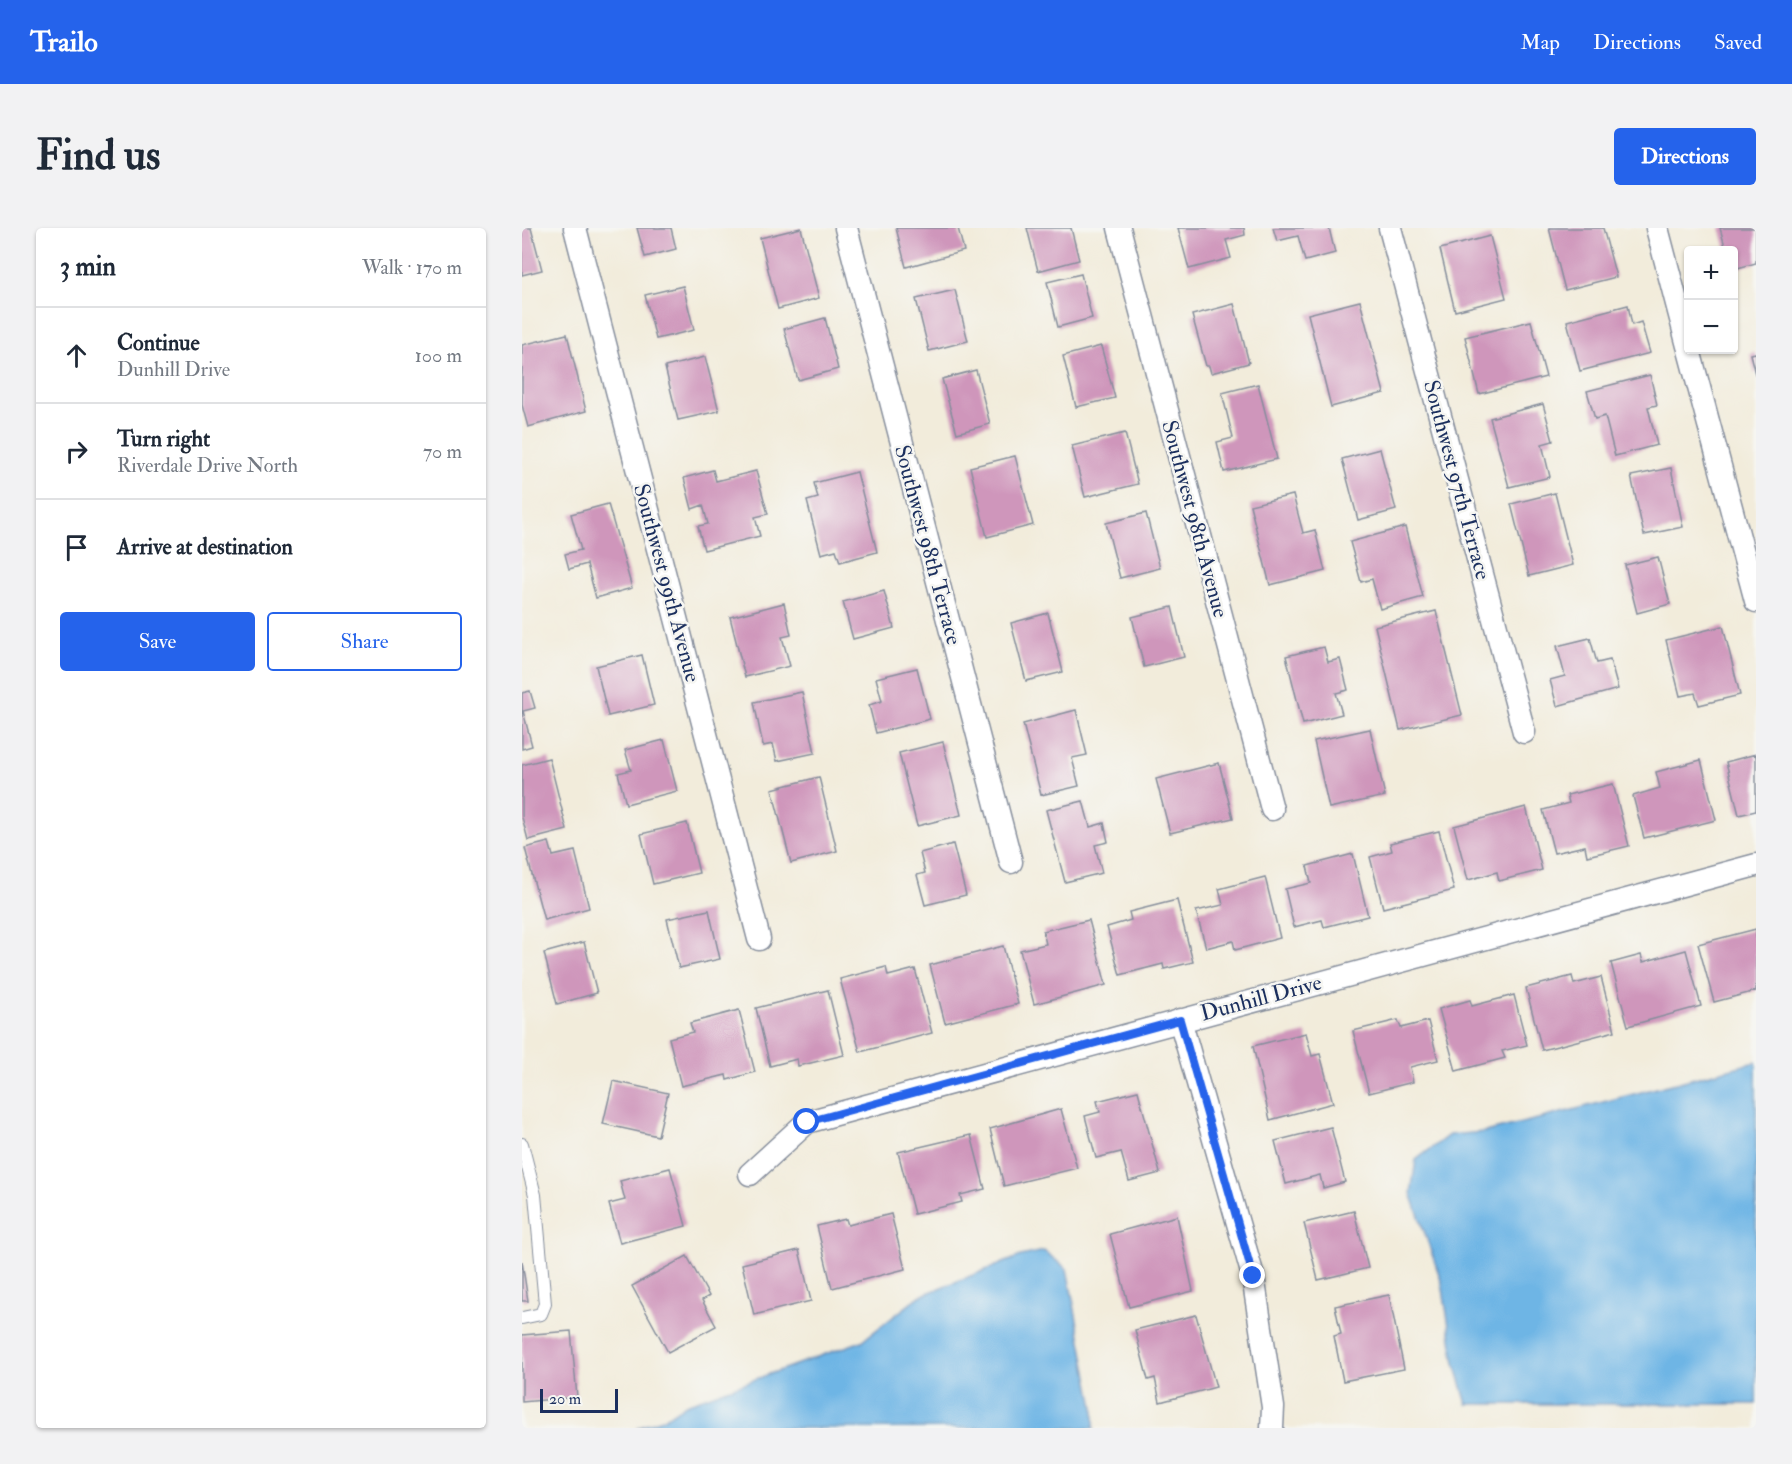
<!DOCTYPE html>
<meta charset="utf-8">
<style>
:root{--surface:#fff;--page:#f2f2f3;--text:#1f2937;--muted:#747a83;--line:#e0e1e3;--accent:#2563eb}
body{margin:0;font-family:"IM FELL Double Pica",serif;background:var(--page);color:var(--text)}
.controls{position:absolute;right:18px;top:18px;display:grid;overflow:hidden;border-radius:6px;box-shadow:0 2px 4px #0004}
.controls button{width:54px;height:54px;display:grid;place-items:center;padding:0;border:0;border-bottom:2px solid var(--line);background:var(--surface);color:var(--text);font:30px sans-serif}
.scale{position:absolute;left:18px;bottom:15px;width:78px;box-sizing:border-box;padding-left:6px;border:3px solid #1b2f5e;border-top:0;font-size:16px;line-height:21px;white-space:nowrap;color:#1b2f5e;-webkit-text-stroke:4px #f6f6f2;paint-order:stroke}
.stop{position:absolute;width:18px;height:18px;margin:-14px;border:4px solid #2563eb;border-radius:50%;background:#fff}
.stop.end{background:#2563eb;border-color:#fff;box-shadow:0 2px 6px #0008}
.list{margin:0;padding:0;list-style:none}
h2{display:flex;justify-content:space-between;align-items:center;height:78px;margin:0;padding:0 24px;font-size:26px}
h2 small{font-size:20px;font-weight:400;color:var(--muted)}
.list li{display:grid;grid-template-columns:39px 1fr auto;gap:18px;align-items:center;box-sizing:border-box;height:96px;padding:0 24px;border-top:2px solid var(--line)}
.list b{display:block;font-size:22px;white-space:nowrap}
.list p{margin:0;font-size:20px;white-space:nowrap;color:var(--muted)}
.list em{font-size:20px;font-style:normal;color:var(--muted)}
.actions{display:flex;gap:12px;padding:18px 24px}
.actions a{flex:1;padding:14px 0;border:2px solid var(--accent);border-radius:6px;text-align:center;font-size:21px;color:var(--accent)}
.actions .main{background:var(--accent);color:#fff}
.icon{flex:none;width:33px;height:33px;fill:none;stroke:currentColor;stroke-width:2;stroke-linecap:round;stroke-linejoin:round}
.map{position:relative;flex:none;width:1234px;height:1200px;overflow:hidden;border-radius:6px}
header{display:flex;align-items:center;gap:36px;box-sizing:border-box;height:84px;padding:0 30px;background:var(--accent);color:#fff}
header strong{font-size:28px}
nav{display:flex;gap:33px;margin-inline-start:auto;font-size:21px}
.intro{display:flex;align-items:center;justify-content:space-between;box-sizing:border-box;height:144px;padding:0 36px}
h1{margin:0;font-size:42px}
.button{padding:15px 27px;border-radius:6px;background:var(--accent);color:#fff;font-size:21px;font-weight:700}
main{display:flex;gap:36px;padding:0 36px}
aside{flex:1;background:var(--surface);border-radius:6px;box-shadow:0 2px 4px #0004}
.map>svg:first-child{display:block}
.water{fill:#6eb5e5;stroke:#4472a2;stroke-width:1.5}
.building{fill:#cf96bb}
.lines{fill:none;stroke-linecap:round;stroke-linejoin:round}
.service-casing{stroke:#868e9c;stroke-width:14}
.minor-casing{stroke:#868e9c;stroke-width:25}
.service{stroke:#fff;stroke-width:12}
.minor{stroke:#fff;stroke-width:22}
.route{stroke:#2563eb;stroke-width:8}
.labels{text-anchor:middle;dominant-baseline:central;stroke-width:5;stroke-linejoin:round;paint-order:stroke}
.street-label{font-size:22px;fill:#1b2f5e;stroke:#f6f6f2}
</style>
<header>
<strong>Trailo</strong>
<nav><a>Map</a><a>Directions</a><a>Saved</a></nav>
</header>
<div class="intro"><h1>Find us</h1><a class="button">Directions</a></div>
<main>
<aside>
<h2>3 min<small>Walk · 170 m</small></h2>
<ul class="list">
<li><svg class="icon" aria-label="ahead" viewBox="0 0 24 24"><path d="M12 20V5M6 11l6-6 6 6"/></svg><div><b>Continue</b><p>Dunhill Drive</p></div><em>100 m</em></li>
<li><svg class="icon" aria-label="right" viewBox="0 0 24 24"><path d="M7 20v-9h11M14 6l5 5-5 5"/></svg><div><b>Turn right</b><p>Riverdale Drive North</p></div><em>70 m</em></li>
<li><svg class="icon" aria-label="arrive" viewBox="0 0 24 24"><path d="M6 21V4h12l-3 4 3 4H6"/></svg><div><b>Arrive at destination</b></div></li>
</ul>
<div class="actions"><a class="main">Save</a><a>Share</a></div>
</aside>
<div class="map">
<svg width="1234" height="1200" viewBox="0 0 1234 1200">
<rect width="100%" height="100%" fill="#f6f6f2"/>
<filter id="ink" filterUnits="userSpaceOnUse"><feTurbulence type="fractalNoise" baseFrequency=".0167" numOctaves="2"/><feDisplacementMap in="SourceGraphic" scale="12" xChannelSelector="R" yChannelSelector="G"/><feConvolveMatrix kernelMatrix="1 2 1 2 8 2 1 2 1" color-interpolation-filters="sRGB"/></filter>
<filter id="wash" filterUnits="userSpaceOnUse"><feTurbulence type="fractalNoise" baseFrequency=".008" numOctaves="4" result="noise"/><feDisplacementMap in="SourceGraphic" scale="24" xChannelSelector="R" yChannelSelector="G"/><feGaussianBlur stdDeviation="1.35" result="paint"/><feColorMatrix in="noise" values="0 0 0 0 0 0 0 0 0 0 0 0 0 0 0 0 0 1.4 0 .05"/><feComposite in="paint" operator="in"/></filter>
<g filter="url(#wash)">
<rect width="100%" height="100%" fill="#f2ecdb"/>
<path class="water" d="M 1234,834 L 1234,1176 L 945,1176 L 933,1135 L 920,1055 L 889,965 L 894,932 L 927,907 L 963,904 L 1020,890 Z
M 522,1023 L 545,1041 L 572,1179 L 572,1200 L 115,1200 L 143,1190 L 164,1176 L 340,1113 L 398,1068 L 499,1028 Z"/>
<g id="blocks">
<path class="building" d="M 0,0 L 9,0 L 20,42 L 0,47 Z
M 115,0 L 149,0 L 154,21 L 123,29 Z
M 279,0 L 297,70 L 256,81 L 238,10 Z
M 374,0 L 436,0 L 442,23 L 384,39 Z
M 505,0 L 549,0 L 557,32 L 516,43 Z
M 656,0 L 722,0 L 723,7 L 704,12 L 709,30 L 667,41 Z
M 751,0 L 807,0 L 813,25 L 783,33 L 776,8 L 755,13 Z
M 1027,0 L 1081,0 L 1094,49 L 1043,62 Z
M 1198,0 L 1234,0 L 1234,35 L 1212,41 L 1212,22 L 1204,22 Z
M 968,8 L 984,70 L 933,83 L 918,21 Z
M 559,46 L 570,90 L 536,99 L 525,54 Z
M 161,58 L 172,102 L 134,111 L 123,67 Z
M 433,62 L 446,113 L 407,123 L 394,71 Z
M 838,73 L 862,165 L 809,179 L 786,86 Z
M 712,76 L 727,135 L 689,145 L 687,138 L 684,138 L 670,87 Z
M 1106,77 L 1110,97 L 1119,94 L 1128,125 L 1058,143 L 1045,93 Z
M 303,90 L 316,141 L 276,152 L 262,101 Z
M 1009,93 L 1024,149 L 957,166 L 943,109 Z
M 45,106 L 64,183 L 6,199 L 0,177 L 0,117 Z
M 579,118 L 593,170 L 554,179 L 541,128 Z
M 1234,125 L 1234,146 L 1233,146 L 1228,126 Z
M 183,129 L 197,183 L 156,192 L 143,139 Z
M 454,142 L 468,196 L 435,205 L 420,151 Z
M 1128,147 L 1135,177 L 1126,179 L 1135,217 L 1093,228 L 1083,188 L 1073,191 L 1065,163 Z
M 736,156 L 755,231 L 702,244 L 695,214 L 711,210 L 700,165 Z
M 1021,176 L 1031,213 L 1020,216 L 1028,249 L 987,259 L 968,190 Z
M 603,205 L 616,256 L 563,269 L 550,218 Z
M 858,221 L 874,282 L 836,292 L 820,231 Z
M 493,228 L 511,297 L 465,309 L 448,239 Z
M 1149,240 L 1161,299 L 1122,307 L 1109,248 Z
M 191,242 L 194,253 L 234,243 L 246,286 L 233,289 L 238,308 L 182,322 L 176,298 L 186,296 L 181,277 L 170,281 L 162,250 Z
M 335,244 L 355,324 L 318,334 L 314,322 L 299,326 L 285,273 L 296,270 L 292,255 Z
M 1033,265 L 1051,337 L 1007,348 L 989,276 Z
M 771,267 L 781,305 L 793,302 L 803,343 L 748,357 L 728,277 Z
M 86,276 L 110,360 L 74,370 L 65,336 L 47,341 L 43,326 L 59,322 L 49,286 Z
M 624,285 L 638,340 L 598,350 L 584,295 Z
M 883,299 L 901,369 L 858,381 L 850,351 L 839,354 L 828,314 Z
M 1136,329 L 1148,376 L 1115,385 L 1103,337 Z
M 362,363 L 372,400 L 331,411 L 321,374 Z
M 262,375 L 269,407 L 260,409 L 268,438 L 223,449 L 208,389 Z
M 650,379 L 662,429 L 622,439 L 610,389 Z
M 914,383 L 940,487 L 878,502 L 853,398 Z
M 526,385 L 541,444 L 504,453 L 489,395 Z
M 1201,398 L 1218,467 L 1177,477 L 1173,465 L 1158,468 L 1144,412 Z
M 1068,410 L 1075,435 L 1088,432 L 1096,461 L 1035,478 L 1028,452 L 1043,448 L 1035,418 Z
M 802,419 L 806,434 L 818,431 L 826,462 L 814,465 L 820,486 L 781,496 L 764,428 Z
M 120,427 L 132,477 L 86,488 L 74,438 Z
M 395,440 L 408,491 L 354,505 L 347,477 L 360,473 L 354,450 Z
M 8,463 L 13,480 L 1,483 L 10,518 L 0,521 L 0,465 Z
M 280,464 L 293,525 L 255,533 L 251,516 L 241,518 L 232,474 Z
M 554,482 L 565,527 L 550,530 L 557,558 L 519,567 L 501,496 Z
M 848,501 L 863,568 L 807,580 L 792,513 Z
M 142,512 L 155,563 L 104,576 L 96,545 L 109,542 L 103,522 Z
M 421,514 L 439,587 L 395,598 L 377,525 Z
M 1234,526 L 1234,583 L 1217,587 L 1204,534 Z
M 27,530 L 45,602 L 6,612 L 0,589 L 0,537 Z
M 1179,532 L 1194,592 L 1122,610 L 1111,568 L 1138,560 L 1134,544 Z
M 697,535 L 711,590 L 648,605 L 634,551 Z
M 297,549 L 315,623 L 269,635 L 250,561 Z
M 1091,556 L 1107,618 L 1065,628 L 1063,618 L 1032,625 L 1021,582 L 1047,575 L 1045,567 Z
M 561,573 L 568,599 L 582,595 L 586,614 L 573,617 L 580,645 L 543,654 L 524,582 Z
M 1004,579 L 1020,642 L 977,653 L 975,644 L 946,652 L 932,598 Z
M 165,595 L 177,645 L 131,656 L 119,606 Z
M 917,603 L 932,662 L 861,680 L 848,629 L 870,623 L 868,615 Z
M 27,614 L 31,628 L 53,623 L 67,680 L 22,692 L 3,620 Z
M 431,616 L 444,667 L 403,677 L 395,647 L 403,645 L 398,625 Z
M 831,626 L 846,688 L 802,699 L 800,692 L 772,699 L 763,661 L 789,655 L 785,638 Z
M 743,649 L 758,710 L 713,722 L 711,713 L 684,720 L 674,683 L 701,677 L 697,661 Z
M 655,672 L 671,734 L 642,741 L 641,736 L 598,747 L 585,699 L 609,692 L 607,684 Z
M 187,682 L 198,731 L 157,740 L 145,691 Z
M 567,692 L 584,757 L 512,776 L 498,722 L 524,716 L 521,703 Z
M 1234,701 L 1234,763 L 1192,774 L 1176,716 Z
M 62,714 L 75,765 L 35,776 L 22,725 Z
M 481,718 L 496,776 L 423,795 L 408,737 Z
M 1164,722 L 1179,778 L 1106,798 L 1089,735 L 1119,727 L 1121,734 Z
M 364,739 L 366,748 L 393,741 L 410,805 L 338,824 L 318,751 Z
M 1050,748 L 1052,756 L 1079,749 L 1093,803 L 1020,822 L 1004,760 Z
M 306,762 L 322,827 L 276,838 L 275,831 L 248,838 L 234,780 Z
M 992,767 L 1005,817 L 980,823 L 983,830 L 934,843 L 917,781 L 948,772 L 950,778 Z
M 217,782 L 233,844 L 205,852 L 204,847 L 159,858 L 147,810 L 171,804 L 168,795 Z
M 876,792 L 879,800 L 906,793 L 916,832 L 888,839 L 891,854 L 847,865 L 831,803 Z
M 784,805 L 790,828 L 798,826 L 811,875 L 748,892 L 731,818 Z
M 91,853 L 146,865 L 136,908 L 81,896 Z
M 616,863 L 638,945 L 607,953 L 599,924 L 574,930 L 563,888 L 578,884 L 575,873 Z
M 539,881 L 555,940 L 482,958 L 468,901 Z
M 809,899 L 823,954 L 801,960 L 798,947 L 764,956 L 753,913 Z
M 449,907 L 463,961 L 438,967 L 440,974 L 392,986 L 376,924 Z
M 148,940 L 164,998 L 98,1015 L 87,976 L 103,972 L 98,953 Z
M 832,983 L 846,1040 L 796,1052 L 782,995 Z
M 369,986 L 383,1041 L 310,1060 L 295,998 L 324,991 L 326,997 Z
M 655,988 L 671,1063 L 607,1079 L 588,1006 Z
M 277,1022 L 289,1073 L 232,1087 L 220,1036 Z
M 165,1028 L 187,1068 L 180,1072 L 194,1098 L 146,1124 L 110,1058 Z
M 0,1033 L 6,1073 L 0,1073 Z
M 867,1067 L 882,1141 L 821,1153 L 812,1108 L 819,1106 L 813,1078 Z
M 674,1087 L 694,1159 L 638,1174 L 633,1150 L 626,1152 L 613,1102 Z
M 49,1103 L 55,1169 L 0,1174 L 0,1107 Z"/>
</g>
</g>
<g filter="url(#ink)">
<use href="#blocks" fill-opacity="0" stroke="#868e9c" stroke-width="1.5"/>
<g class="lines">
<defs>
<path id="service" d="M 0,916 L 13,967 L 23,1076 L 19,1086 L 0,1090"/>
<path id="minor" d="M 53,0 L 237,711
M 324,0 L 489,634
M 597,0 L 750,581
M 868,0 L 1002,504
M 1135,0 L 1166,118
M 1167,122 L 1234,373
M 658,792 L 731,1048 L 751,1179 L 750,1200
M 228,946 L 285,894 L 1234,637"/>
</defs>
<use href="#service" class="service-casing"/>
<use href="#minor" class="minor-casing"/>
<use href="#service" class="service"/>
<use href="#minor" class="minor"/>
</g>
</g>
<g class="lines" filter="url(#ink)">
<path class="route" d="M 285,894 L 658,792 L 731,1048"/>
</g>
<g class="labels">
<g class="street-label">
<text transform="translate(935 252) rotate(75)">Southwest 97th Terrace</text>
<text transform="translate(673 291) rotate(75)">Southwest 98th Avenue</text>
<text transform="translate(406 317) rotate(75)">Southwest 98th Terrace</text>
<text transform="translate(145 355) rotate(75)">Southwest 99th Avenue</text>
<text transform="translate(739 770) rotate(-15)">Dunhill Drive</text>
</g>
</g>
</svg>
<div class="controls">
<button>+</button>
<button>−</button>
</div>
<div class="scale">20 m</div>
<div class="stop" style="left:285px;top:894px"></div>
<div class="stop end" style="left:731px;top:1048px"></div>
</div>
</main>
